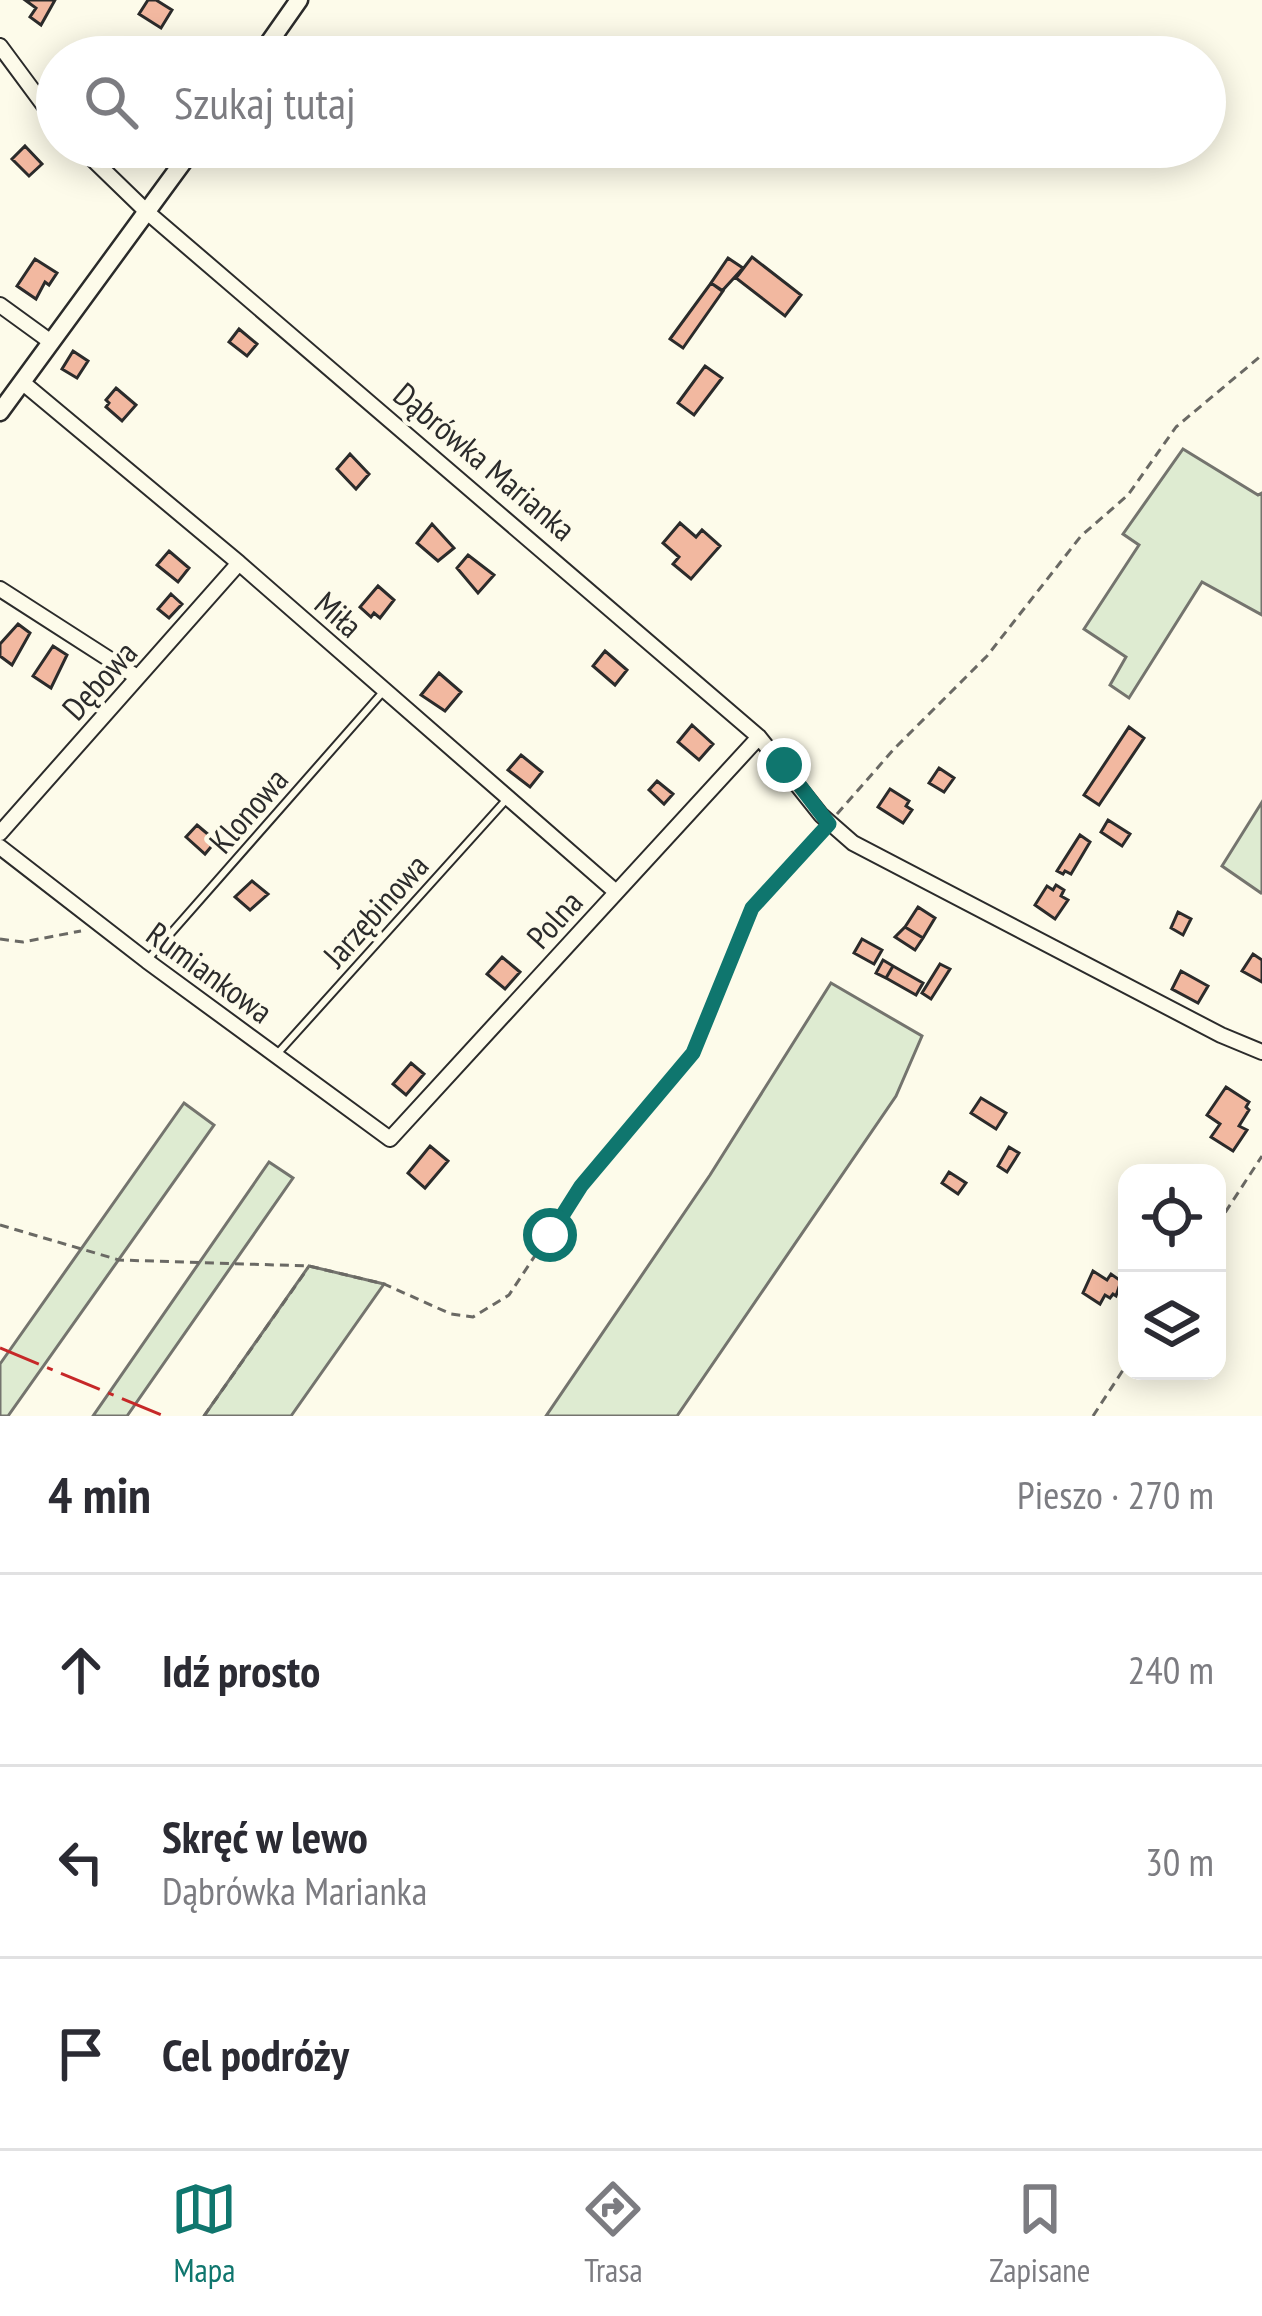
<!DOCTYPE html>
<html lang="pl">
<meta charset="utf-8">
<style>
:root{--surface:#fff;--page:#f2f2f3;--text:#2b2b33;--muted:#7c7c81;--line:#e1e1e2;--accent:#0f766e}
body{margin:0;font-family:"PT Sans Narrow",sans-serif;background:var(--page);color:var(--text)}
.controls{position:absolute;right:36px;bottom:36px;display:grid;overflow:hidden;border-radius:24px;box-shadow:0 6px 30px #0003}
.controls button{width:108px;height:108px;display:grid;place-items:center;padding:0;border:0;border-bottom:3px solid var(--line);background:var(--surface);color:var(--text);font:60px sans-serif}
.stop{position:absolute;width:36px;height:36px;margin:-27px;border:9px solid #0f766e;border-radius:50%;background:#fff}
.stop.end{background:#0f766e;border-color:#fff;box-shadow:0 3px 12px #0008}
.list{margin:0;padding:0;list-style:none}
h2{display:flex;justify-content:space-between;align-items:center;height:156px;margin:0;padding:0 48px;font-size:51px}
h2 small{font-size:39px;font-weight:400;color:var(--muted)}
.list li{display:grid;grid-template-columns:78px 1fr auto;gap:36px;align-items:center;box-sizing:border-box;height:192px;padding:0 48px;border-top:3px solid var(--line)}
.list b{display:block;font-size:45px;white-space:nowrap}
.list p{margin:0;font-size:39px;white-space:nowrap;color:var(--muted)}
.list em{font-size:39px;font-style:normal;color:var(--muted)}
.icon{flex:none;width:66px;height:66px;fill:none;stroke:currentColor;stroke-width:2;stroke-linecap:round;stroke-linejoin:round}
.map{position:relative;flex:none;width:1262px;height:1416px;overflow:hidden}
.search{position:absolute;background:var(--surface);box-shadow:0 6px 30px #0003;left:36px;right:36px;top:36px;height:132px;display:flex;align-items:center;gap:30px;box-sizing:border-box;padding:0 42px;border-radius:66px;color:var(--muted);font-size:45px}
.sheet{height:732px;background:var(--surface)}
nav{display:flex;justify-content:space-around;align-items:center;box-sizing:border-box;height:168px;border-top:3px solid var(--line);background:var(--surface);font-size:33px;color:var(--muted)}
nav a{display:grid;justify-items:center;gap:6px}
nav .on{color:var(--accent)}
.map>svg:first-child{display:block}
.green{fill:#deebd1;stroke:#74746e;stroke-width:3}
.building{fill:#f2b8a0;stroke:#2b2b2b;stroke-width:3}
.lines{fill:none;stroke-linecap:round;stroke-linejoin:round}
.service-casing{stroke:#2b2b2b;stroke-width:10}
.minor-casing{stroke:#2b2b2b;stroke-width:18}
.tertiary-casing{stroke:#2b2b2b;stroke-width:21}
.path{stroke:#6a6964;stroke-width:3;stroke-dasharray:9 6;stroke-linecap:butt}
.service{stroke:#fdfbea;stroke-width:6}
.minor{stroke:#fdfbea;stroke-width:14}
.tertiary{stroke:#fdfbea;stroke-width:16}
.power{stroke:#c62828;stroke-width:3;stroke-dasharray:42 9 6 9;stroke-linecap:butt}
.route{stroke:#0f766e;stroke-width:15}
.labels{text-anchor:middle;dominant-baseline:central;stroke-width:9;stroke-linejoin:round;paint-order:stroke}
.street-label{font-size:33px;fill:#2b2b2b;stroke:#fdfbea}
</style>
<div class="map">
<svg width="1262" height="1416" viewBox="0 0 1262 1416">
<rect width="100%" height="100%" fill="#fdfbea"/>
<path class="green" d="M 1183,449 L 1258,495 L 1262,493 L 1262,615 L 1202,582 L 1129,698 L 1110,685 L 1126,657 L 1084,629 L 1139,545 L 1123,534 Z
M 1262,802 L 1262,892 L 1261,893 L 1222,866 Z
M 831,983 L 922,1036 L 896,1096 L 677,1416 L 546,1416 L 710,1175 Z
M 184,1103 L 214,1125 L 8,1416 L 0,1416 L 0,1364 Z
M 269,1162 L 293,1178 L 127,1416 L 93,1416 Z
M 309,1266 L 384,1284 L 291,1416 L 204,1416 Z"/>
<path class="building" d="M 55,0 L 41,25 L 30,17 L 36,8 L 25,0 Z
M 148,0 L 156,0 L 172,10 L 161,28 L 139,14 Z
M 110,42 L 123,50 L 119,57 L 104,52 Z
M 25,146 L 42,164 L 29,176 L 12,159 Z
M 752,257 L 801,295 L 785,316 L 736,278 Z
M 728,258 L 743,268 L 722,291 L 711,283 Z
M 35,259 L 57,273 L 49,285 L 45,282 L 36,299 L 17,286 Z
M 711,283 L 723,291 L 683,348 L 670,339 Z
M 239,329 L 257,344 L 247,356 L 229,342 Z
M 73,351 L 88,361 L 77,378 L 62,369 Z
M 705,366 L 722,378 L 694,415 L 678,403 Z
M 116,388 L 136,405 L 122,421 L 106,407 L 109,403 L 106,400 Z
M 350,454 L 369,474 L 356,489 L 337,469 Z
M 680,523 L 696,537 L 702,530 L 720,546 L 691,579 L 673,564 L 679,557 L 663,543 Z
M 432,524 L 454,548 L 438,561 L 417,543 Z
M 169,551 L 189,568 L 178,582 L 157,565 Z
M 468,555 L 494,575 L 478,593 L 457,568 Z
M 378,586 L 394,600 L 380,618 L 374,613 L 371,617 L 360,607 Z
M 171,594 L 182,604 L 169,618 L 158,609 Z
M 18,624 L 30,633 L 12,665 L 0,656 L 0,644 Z
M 53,646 L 67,655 L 51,688 L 33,676 Z
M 605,651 L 627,670 L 615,685 L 593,666 Z
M 439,673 L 461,692 L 445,711 L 421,695 Z
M 692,725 L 713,744 L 699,760 L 678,742 Z
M 1129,727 L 1144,738 L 1099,805 L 1084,795 Z
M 521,755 L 542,772 L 530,787 L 508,770 Z
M 939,768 L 954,778 L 944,792 L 929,783 Z
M 657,781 L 673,794 L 664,804 L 649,790 Z
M 890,789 L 909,801 L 906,806 L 912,810 L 903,823 L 878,807 Z
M 1108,820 L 1130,834 L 1122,846 L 1101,832 Z
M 197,825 L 216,841 L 205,854 L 186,837 Z
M 1080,835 L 1090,842 L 1071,874 L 1065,871 L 1063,874 L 1057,871 Z
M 252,881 L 268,894 L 250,910 L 235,897 Z
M 1056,885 L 1064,890 L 1061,896 L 1068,900 L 1055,919 L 1035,905 L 1047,886 L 1053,890 Z
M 918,907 L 935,918 L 923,938 L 905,927 Z
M 1178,912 L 1191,919 L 1183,935 L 1171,928 Z
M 905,927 L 923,938 L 915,950 L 895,937 Z
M 862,939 L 882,950 L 874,964 L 854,953 Z
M 1253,954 L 1262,960 L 1262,982 L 1242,971 Z
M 502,957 L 520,972 L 505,989 L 487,974 Z
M 883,960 L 893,966 L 886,978 L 876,973 Z
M 940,964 L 950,969 L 931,999 L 922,993 Z
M 893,966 L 923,983 L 916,995 L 886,978 Z
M 1181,971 L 1208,986 L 1198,1003 L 1172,989 Z
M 411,1063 L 424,1074 L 406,1095 L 393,1084 Z
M 1226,1087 L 1249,1102 L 1246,1107 L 1249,1110 L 1239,1126 L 1247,1130 L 1233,1151 L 1211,1137 L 1220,1124 L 1207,1115 Z
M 981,1098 L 1006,1113 L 996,1129 L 971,1113 Z
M 430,1146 L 448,1161 L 425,1188 L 408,1173 Z
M 1009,1147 L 1019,1153 L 1007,1172 L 998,1166 Z
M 949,1172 L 966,1183 L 958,1194 L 942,1183 Z
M 1093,1271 L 1107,1280 L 1111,1274 L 1121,1281 L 1116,1296 L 1113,1294 L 1110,1298 L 1105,1295 L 1100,1304 L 1083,1293 Z"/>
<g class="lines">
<defs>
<path id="service" d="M 149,958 L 382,693
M 278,1053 L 506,800"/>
<path id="minor" d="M 0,46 L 57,123
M 80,147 L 147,212 L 759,737 L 821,815 L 853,843 L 1221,1035 L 1262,1052
M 0,305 L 51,342
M 22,382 L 239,563 L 616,892
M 0,589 L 137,677
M 0,833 L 239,563
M 0,847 L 147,961 L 390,1139 L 759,737"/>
<path id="tertiary" d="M 259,57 L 299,0
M 0,412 L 194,147"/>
</defs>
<use href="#service" class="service-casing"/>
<use href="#minor" class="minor-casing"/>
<use href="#tertiary" class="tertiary-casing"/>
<path class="path" d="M 837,814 L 894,749 L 987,656 L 1081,536 L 1128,495 L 1176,427 L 1262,355
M 0,939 L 23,942 L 81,931
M 0,1225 L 119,1260 L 309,1266 L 384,1284 L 451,1314 L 473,1317 L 509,1295 L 581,1186 L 693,1053 L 752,908 L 819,835
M 1217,1225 L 1262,1156
M 204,1416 L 308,1268
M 1093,1416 L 1127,1364"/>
<use href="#service" class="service"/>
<use href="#minor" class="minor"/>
<use href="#tertiary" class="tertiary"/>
<path class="power" d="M 0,1348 L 164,1416"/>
</g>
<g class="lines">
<path class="route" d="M 550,1235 L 581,1186 L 693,1053 L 752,908 L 829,824 L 784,765"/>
</g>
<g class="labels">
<g class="street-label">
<text transform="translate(485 461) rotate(40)">Dąbrówka Marianka</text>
<text transform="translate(339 614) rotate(41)">Miła</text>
<text transform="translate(99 680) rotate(-48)">Dębowa</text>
<text transform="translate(248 810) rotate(-49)">Klonowa</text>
<text transform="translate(375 910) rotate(-48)">Jarzębinowa</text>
<text transform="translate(554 919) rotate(-48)">Polna</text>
<text transform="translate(210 972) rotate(36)">Rumiankowa</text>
</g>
</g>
</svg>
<div class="controls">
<button><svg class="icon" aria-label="locate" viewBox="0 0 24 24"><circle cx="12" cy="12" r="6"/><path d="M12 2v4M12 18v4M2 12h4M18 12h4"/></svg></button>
<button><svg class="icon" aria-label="layers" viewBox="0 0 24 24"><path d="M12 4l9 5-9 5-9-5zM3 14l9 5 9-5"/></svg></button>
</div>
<div class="stop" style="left:550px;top:1235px"></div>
<div class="stop end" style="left:784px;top:765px"></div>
<div class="search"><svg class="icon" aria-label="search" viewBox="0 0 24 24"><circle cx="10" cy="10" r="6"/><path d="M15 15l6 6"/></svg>Szukaj tutaj</div>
</div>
<section class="sheet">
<h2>4 min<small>Pieszo · 270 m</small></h2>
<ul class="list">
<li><svg class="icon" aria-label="ahead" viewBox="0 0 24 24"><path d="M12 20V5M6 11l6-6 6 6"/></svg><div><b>Idź prosto</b></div><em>240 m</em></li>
<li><svg class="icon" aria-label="left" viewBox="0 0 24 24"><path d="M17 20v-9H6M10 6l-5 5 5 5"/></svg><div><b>Skręć w lewo</b><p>Dąbrówka Marianka</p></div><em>30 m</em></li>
<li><svg class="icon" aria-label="arrive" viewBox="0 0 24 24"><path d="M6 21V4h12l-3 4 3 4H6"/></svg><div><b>Cel podróży</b></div></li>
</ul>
</section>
<nav>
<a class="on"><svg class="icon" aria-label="map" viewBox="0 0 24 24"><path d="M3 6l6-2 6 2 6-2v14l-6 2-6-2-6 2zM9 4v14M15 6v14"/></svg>Mapa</a>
<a><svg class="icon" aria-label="directions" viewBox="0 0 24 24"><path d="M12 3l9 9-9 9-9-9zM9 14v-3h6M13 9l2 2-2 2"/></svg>Trasa</a>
<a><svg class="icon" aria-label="saved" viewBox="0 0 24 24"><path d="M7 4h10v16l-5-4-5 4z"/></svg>Zapisane</a>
</nav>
